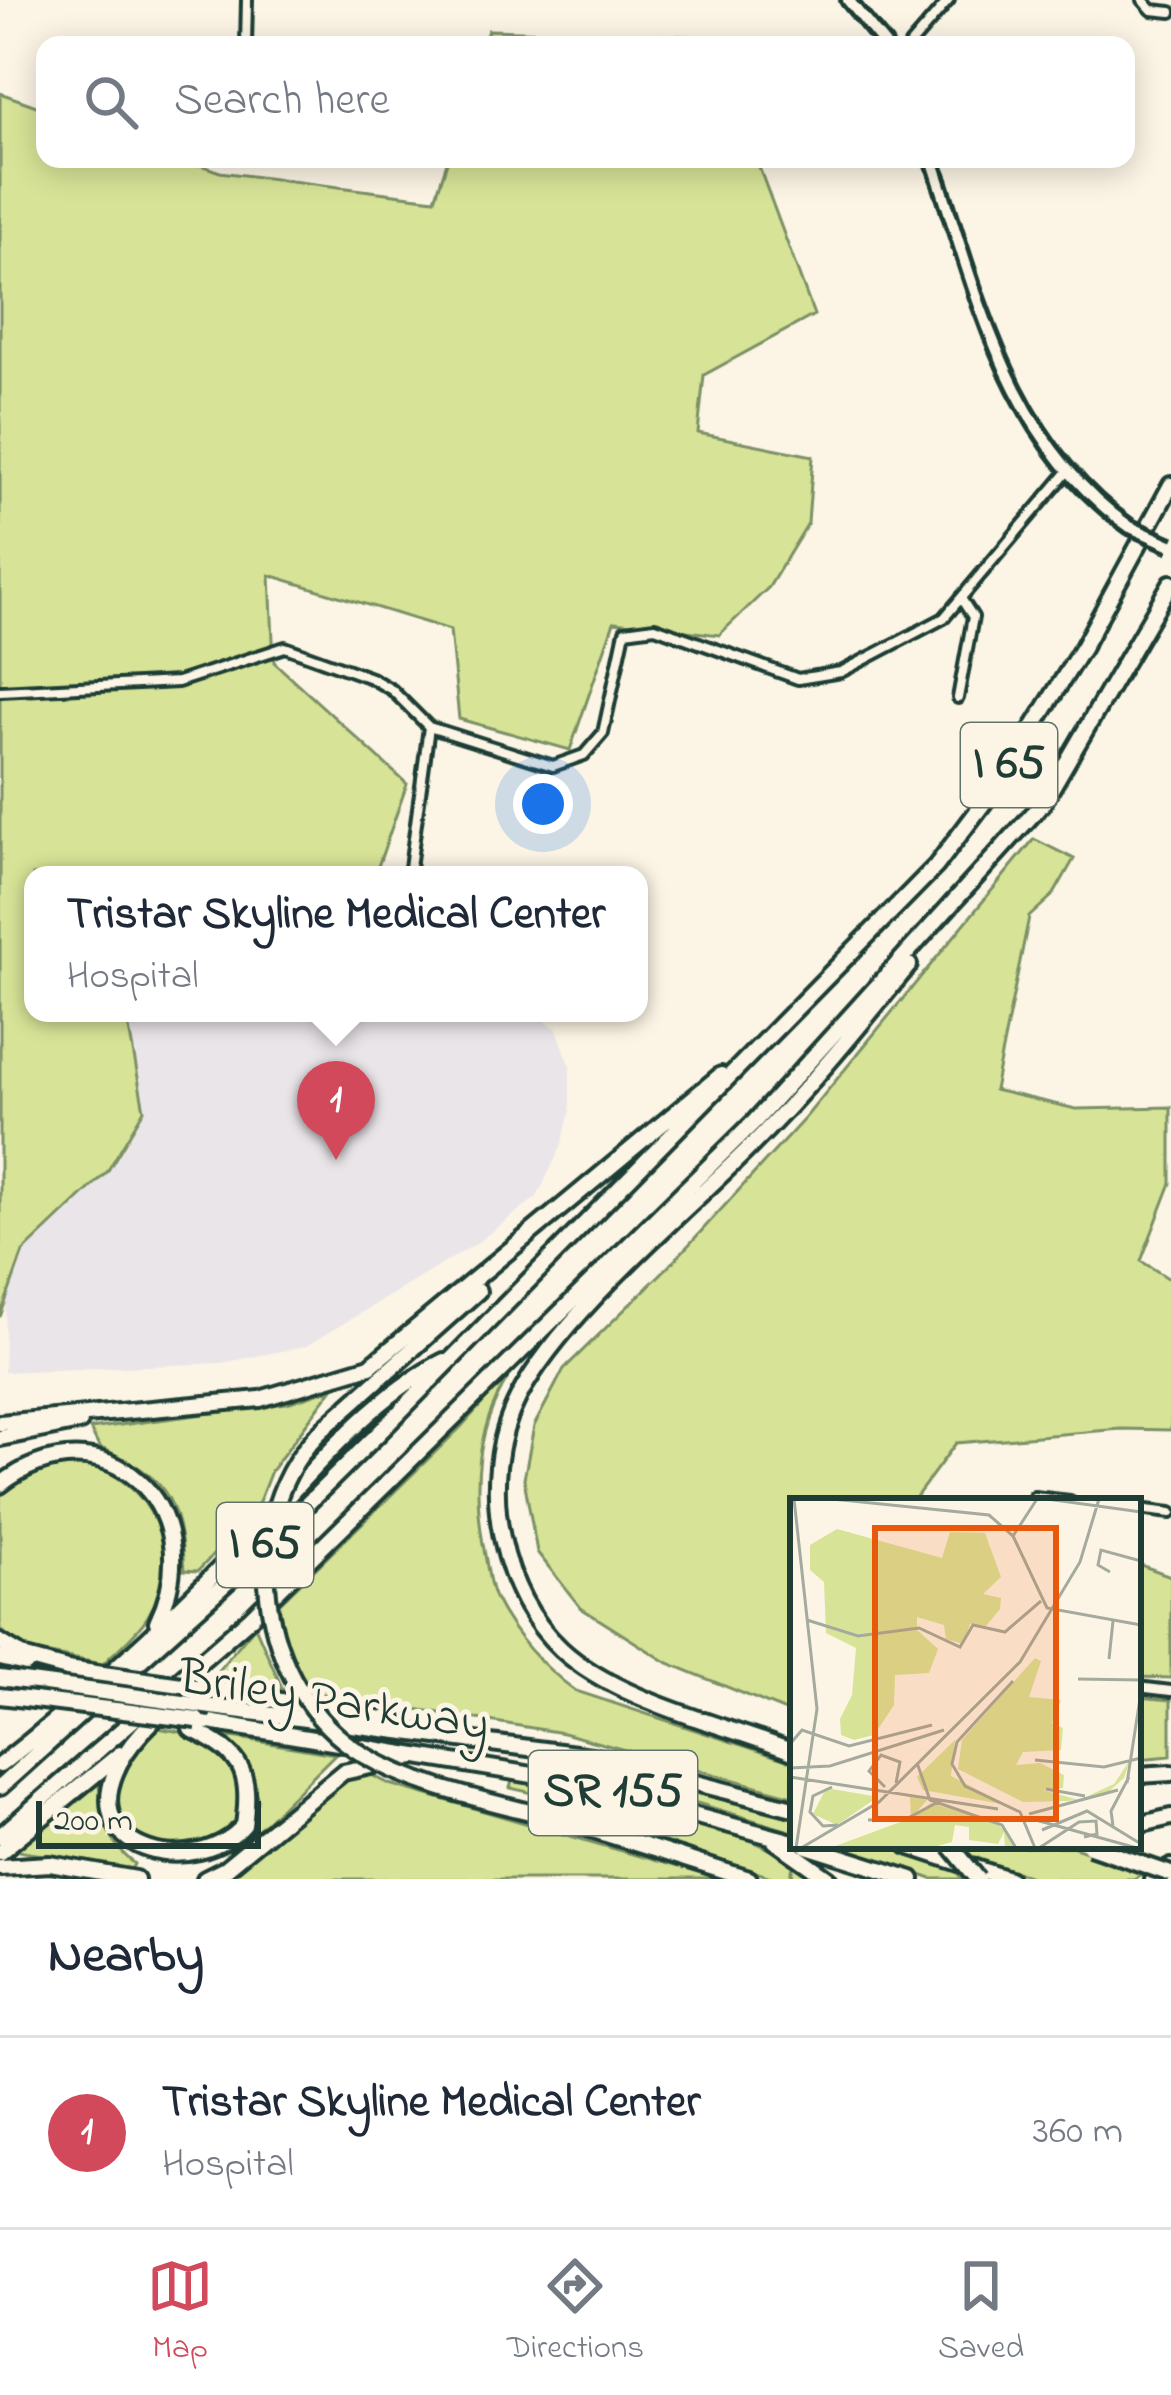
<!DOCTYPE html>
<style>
:root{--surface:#fff;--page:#f6f6f7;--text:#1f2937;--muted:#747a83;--line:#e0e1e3;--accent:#d1495b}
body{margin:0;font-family:"Indie Flower",sans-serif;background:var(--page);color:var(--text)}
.scale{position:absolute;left:36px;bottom:30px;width:225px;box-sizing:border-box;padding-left:12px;border:6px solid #1f3d34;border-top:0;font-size:33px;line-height:42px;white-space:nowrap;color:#1f3d34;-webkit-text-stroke:9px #fcf5e5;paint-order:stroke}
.you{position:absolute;left:543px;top:804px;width:42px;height:42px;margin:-30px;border:9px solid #fff;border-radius:50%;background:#1a73e8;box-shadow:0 0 0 18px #1a73e833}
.badge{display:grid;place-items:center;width:78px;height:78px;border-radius:50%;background:var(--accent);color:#fff;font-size:39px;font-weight:700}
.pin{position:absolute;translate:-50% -99px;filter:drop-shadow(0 3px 6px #0008)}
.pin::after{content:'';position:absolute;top:63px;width:42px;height:36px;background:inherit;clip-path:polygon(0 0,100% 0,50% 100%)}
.popup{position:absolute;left:24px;top:866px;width:624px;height:156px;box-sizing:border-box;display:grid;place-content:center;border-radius:24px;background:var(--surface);filter:drop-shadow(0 3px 9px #0005);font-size:39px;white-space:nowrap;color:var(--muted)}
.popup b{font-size:45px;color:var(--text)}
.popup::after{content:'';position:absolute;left:50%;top:100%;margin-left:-24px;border:24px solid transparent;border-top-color:var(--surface)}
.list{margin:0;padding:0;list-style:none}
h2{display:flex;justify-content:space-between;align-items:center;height:156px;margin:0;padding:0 48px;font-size:51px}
h2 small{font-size:39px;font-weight:400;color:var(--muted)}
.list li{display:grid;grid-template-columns:78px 1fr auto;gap:36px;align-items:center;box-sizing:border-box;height:192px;padding:0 48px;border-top:3px solid var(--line)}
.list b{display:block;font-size:45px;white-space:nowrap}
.list p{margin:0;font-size:39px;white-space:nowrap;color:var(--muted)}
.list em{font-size:39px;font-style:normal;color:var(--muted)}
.icon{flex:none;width:66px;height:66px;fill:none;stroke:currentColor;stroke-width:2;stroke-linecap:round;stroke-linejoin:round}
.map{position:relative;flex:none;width:1171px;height:1879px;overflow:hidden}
.search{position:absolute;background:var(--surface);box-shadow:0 6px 30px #0003;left:36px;right:36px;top:36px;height:132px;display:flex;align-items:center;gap:30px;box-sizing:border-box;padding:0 42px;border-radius:24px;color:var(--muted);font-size:45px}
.sheet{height:348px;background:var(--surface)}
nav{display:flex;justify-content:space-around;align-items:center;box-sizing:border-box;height:168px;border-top:3px solid var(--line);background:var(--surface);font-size:33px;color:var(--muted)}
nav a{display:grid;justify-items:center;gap:6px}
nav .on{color:var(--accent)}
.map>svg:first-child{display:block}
.built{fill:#eae5e9}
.green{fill:#d7e497;stroke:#7b9066;stroke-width:3}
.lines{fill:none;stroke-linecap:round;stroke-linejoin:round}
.minor-casing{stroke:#1f3d34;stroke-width:16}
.secondary-casing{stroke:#1f3d34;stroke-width:20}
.motorway-casing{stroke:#1f3d34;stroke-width:22}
.minor{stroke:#fcf5e5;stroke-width:8}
.secondary{stroke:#fcf5e5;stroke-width:10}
.motorway{stroke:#fcf5e5;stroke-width:14}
.secondary-bridge-casing{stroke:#1f3d34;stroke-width:20;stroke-linecap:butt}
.motorway-bridge-casing{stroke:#1f3d34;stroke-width:22;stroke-linecap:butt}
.secondary-bridge{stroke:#fcf5e5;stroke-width:10}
.motorway-bridge{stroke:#fcf5e5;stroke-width:14}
.labels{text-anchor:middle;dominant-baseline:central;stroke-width:10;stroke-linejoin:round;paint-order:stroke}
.shield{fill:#fcf5e5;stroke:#617469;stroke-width:3}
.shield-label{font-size:48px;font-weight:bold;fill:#1f3d34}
.street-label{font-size:51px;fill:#1f3d34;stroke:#fcf5e5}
.inset-road{fill:none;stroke:#a4ab9e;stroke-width:3}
.view{fill:#e8590c;fill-opacity:0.15;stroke:#e8590c;stroke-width:6}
.inset-edge{fill:none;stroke:#1f3d34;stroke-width:6}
</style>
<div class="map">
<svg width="1171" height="1879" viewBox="0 0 1171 1879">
<rect width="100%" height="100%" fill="#fcf5e5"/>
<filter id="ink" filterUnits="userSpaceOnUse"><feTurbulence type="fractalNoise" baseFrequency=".00833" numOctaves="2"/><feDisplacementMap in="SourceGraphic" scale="24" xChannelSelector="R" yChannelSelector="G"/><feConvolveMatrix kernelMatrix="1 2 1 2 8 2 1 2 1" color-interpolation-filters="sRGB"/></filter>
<g filter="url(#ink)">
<path class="built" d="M 126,1013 L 533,1013 L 557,1029 L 570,1065 L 570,1112 L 561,1147 L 537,1197 L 474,1245 L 306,1346 L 222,1363 L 4,1372 L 6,1301 L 23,1252 L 144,1111 Z"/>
<path class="green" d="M 488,30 L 710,37 L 713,45 L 483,45 Z
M 0,93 L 45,109 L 45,159 L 184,159 L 220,172 L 435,199 L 448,159 L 756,159 L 814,315 L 704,375 L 698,433 L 813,456 L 808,523 L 769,587 L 719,635 L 614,622 L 570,750 L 459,719 L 450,630 L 270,575 L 274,662 L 407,784 L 375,875 L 33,875 L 33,1013 L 126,1013 L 144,1110 L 107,1172 L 23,1252 L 0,1317 Z
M 1034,839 L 1074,859 L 1054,894 L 1029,917 L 994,1090 L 1076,1109 L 1171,1107 L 1171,1183 L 1141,1261 L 1171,1280 L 1171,1430 L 1121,1429 L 956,1443 L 913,1501 L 793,1501 L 793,1714 L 668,1663 L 581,1608 L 537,1552 L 524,1479 L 534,1426 L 564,1369 L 673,1262 L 805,1118 Z
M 516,1366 C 474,1423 472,1488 485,1555 C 488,1569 489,1588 496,1600 C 514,1636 544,1668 576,1691 L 793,1762 L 793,1796 L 563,1733 L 310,1692 L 291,1664 L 274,1609 L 461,1427 Z
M 333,1388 L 271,1471 L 256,1509 L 198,1571 L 184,1570 C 179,1496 165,1476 99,1447 L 90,1429 L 287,1403 Z
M 83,1462 C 151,1480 186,1552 148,1616 C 137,1634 117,1649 103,1664 L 23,1649 L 0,1629 L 0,1491 L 34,1469 Z
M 1138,1564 L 1171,1576 L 1171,1678 L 1138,1677 Z
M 255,1626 L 283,1690 L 211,1679 Z
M 1138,1697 L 1171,1700 L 1171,1756 L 1138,1759 Z
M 157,1728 C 175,1731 198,1733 213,1743 C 258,1772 245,1830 207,1856 C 153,1870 96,1833 123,1773 C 130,1757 145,1741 157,1728 Z
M 226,1736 L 335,1754 L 237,1851 L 258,1800 L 244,1756 Z
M 363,1771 L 390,1784 L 719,1879 L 209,1879 L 343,1778 Z
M 635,1777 L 793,1818 L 793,1832 L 640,1786 Z
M 512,1781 C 614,1797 734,1816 818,1879 L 793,1879 L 793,1864 L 791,1879 L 777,1879 L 577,1813 L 573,1802 L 510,1788 Z
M 98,1782 C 106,1816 103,1840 135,1864 L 131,1872 L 15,1850 Z
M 839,1846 L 888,1846 L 956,1870 L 963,1879 L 932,1879 Z
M 1072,1846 L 1145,1871 L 1134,1879 L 1037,1879 L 966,1854 L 970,1849 Z"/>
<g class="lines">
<defs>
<path id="minor" d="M 1143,0 L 1152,10 L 1171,12
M 246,45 L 247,0
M 910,45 L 949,0
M 0,691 L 178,682 L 285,647 L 371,678 L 392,690 L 429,727 L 553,766 L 584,755 L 603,733 L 625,631 L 655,627 L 798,679 L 841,672 L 944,618 L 1069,470
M 958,698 L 973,617 L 962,600
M 409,875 L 429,727
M 1034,1497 L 1070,1501
M 1138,1509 L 1171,1513
M 1138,1687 L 1171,1691"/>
<path id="secondary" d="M 848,0 L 885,45
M 932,159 C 977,293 1007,441 1130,527"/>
<path id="motorway" d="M 0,1423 L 260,1399 L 370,1366 L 721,1075
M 325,1427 L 478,1291
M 0,1438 L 80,1422
M 0,1485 C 103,1405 213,1507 157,1622
M 0,1642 L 26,1658 L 67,1669
M 0,1658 L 26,1664
M 0,1678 L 45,1684
M 225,1691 L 394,1721
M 0,1696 L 26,1699
M 212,1707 L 591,1756 L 793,1808
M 197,1720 L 563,1780 L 793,1842
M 191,1729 C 240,1753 252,1769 244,1825 C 197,1879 82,1854 115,1773 C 129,1737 168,1708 195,1682
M 793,1752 C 722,1724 617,1701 561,1649 C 530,1620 511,1580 502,1538 C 492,1491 496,1439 519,1396 C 564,1312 678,1219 747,1150 C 806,1092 857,1029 909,965
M 0,1765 C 82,1701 161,1629 233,1555 C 297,1490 362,1402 444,1361
M 1138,1775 L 1171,1773
M 0,1787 L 233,1577 L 377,1435 L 936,866 L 998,784 L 1083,647 L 1171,485
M 565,1821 L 749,1879
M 1138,1825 L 1171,1817
M 0,1836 L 250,1618 L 755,1121 L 1043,803 L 1171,583
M 775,1841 L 829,1879
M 807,1846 L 912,1879
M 908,1846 L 1009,1879
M 0,1852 L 120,1754
M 0,1867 L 50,1864 L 136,1879
M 205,1879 L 225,1869 L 343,1772 L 412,1757
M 1152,1879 L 1171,1867"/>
</defs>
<use href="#minor" class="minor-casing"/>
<use href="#secondary" class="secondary-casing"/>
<use href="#motorway" class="motorway-casing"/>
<use href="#minor" class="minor"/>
<use href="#secondary" class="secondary"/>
<use href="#motorway" class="motorway"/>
<defs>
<path id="secondary-bridge" d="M 1130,527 L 1171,545"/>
<path id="motorway-bridge" d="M 325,1427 C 231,1513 255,1690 364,1755 C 423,1790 499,1803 565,1821
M 67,1669 L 225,1691
M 45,1684 L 212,1707
M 26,1699 L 197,1720
M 951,1846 L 978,1879
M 1090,1846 L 1171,1874"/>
</defs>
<use href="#secondary-bridge" class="secondary-bridge-casing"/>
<use href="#motorway-bridge" class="motorway-bridge-casing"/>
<use href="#secondary-bridge" class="secondary-bridge"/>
<use href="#motorway-bridge" class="motorway-bridge"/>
</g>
</g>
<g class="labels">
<g class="shield">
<rect x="961" y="723" width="96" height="84" rx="9"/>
<rect x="217" y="1503" width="96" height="84" rx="9"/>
<rect x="529" y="1751" width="168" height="84" rx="9"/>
</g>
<g class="shield-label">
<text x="1009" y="765">I 65</text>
<text x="265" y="1545">I 65</text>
<text x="613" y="1793">SR 155</text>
</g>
<g class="street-label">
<text transform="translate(334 1703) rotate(9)">Briley Parkway</text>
</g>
</g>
<g transform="translate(790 1498)">
<rect width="351" height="351" fill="#fcf5e5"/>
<path d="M 47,31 L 152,60 L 160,34 L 195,35 L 211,79 L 193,96 L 211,100 L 210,111 L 196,128 L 180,126 L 173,146 L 156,141 L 154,127 L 127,119 L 127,132 L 148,151 L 139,175 L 105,177 L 104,207 L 84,237 L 64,242 L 51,237 L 50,221 L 62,197 L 66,150 L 36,135 L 34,84 L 20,72 L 20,47 ZM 245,160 L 251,163 L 239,199 L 271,202 L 262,225 L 273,230 L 271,252 L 233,254 L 226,267 L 250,265 L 274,277 L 273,290 L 253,292 L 289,302 L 324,286 L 340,262 L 334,280 L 314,298 L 278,303 L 233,304 L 168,271 L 172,242 ZM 165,242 L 161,278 L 217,307 L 133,292 L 127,279 ZM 36,290 L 83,298 L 85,301 L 47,327 L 23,316 ZM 120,299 L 137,302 L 124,317 L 141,305 L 204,324 L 216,333 L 224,350 L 215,350 L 214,334 L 208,346 L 179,342 L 179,329 L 165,327 L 162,344 L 140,350 L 40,350 L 121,320 Z" fill="#d7e497"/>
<path class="inset-road" d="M 4,1 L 27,211 L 6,350M 42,1 L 199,17 L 223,38 L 257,110 L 351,127M 257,1 L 351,14M 223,38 L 247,1M 320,74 L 308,67 L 311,52 L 351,63M 17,122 L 68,138 L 129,130 L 170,149 L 183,127 L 215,134 L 251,103M 319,161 L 323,123M 288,181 L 350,182M 223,183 L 167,244 L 162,266 L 175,288 L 230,314 L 245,350M 0,246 L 12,232 L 59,248 L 142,227M 245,262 L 314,269 L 351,260M 127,265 L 140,302 L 212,327 L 226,350M 0,270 L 40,268 L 154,232M 0,279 L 208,311M 337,285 L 351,194M 42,289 L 23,298 L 20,314 L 33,328 L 48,327M 95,289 L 79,273 L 91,257 L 110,264 L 106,285M 256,291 L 295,298M 239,316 L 328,292M 235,319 L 347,350M 78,322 L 116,321 L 150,303M 323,328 L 321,313 L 339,279M 252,332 L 297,313 L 351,346M 11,350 L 89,304 L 230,164 L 290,64 L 309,1M 249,350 L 289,324 L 306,323 L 307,336 L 294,339"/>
<path class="view" d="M 85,30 L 266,30 L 266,321 L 85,321 Z"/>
<rect width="351" height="351" class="inset-edge"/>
</g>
</svg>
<div class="scale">200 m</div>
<div class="you"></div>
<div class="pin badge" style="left:336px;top:1160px">1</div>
<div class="popup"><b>Tristar Skyline Medical Center</b>Hospital</div>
<div class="search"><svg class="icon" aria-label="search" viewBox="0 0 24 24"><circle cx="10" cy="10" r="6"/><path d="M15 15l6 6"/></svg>Search here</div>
</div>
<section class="sheet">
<h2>Nearby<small></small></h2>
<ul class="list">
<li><span class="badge">1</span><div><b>Tristar Skyline Medical Center</b><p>Hospital</p></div><em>360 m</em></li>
</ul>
</section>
<nav>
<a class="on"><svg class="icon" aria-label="map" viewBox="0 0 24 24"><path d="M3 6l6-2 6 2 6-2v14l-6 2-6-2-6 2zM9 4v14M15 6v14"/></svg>Map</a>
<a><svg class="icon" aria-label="directions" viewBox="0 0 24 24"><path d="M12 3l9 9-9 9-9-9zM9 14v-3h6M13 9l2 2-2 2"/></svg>Directions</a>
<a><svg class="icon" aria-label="saved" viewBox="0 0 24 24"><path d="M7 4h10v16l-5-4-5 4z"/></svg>Saved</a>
</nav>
